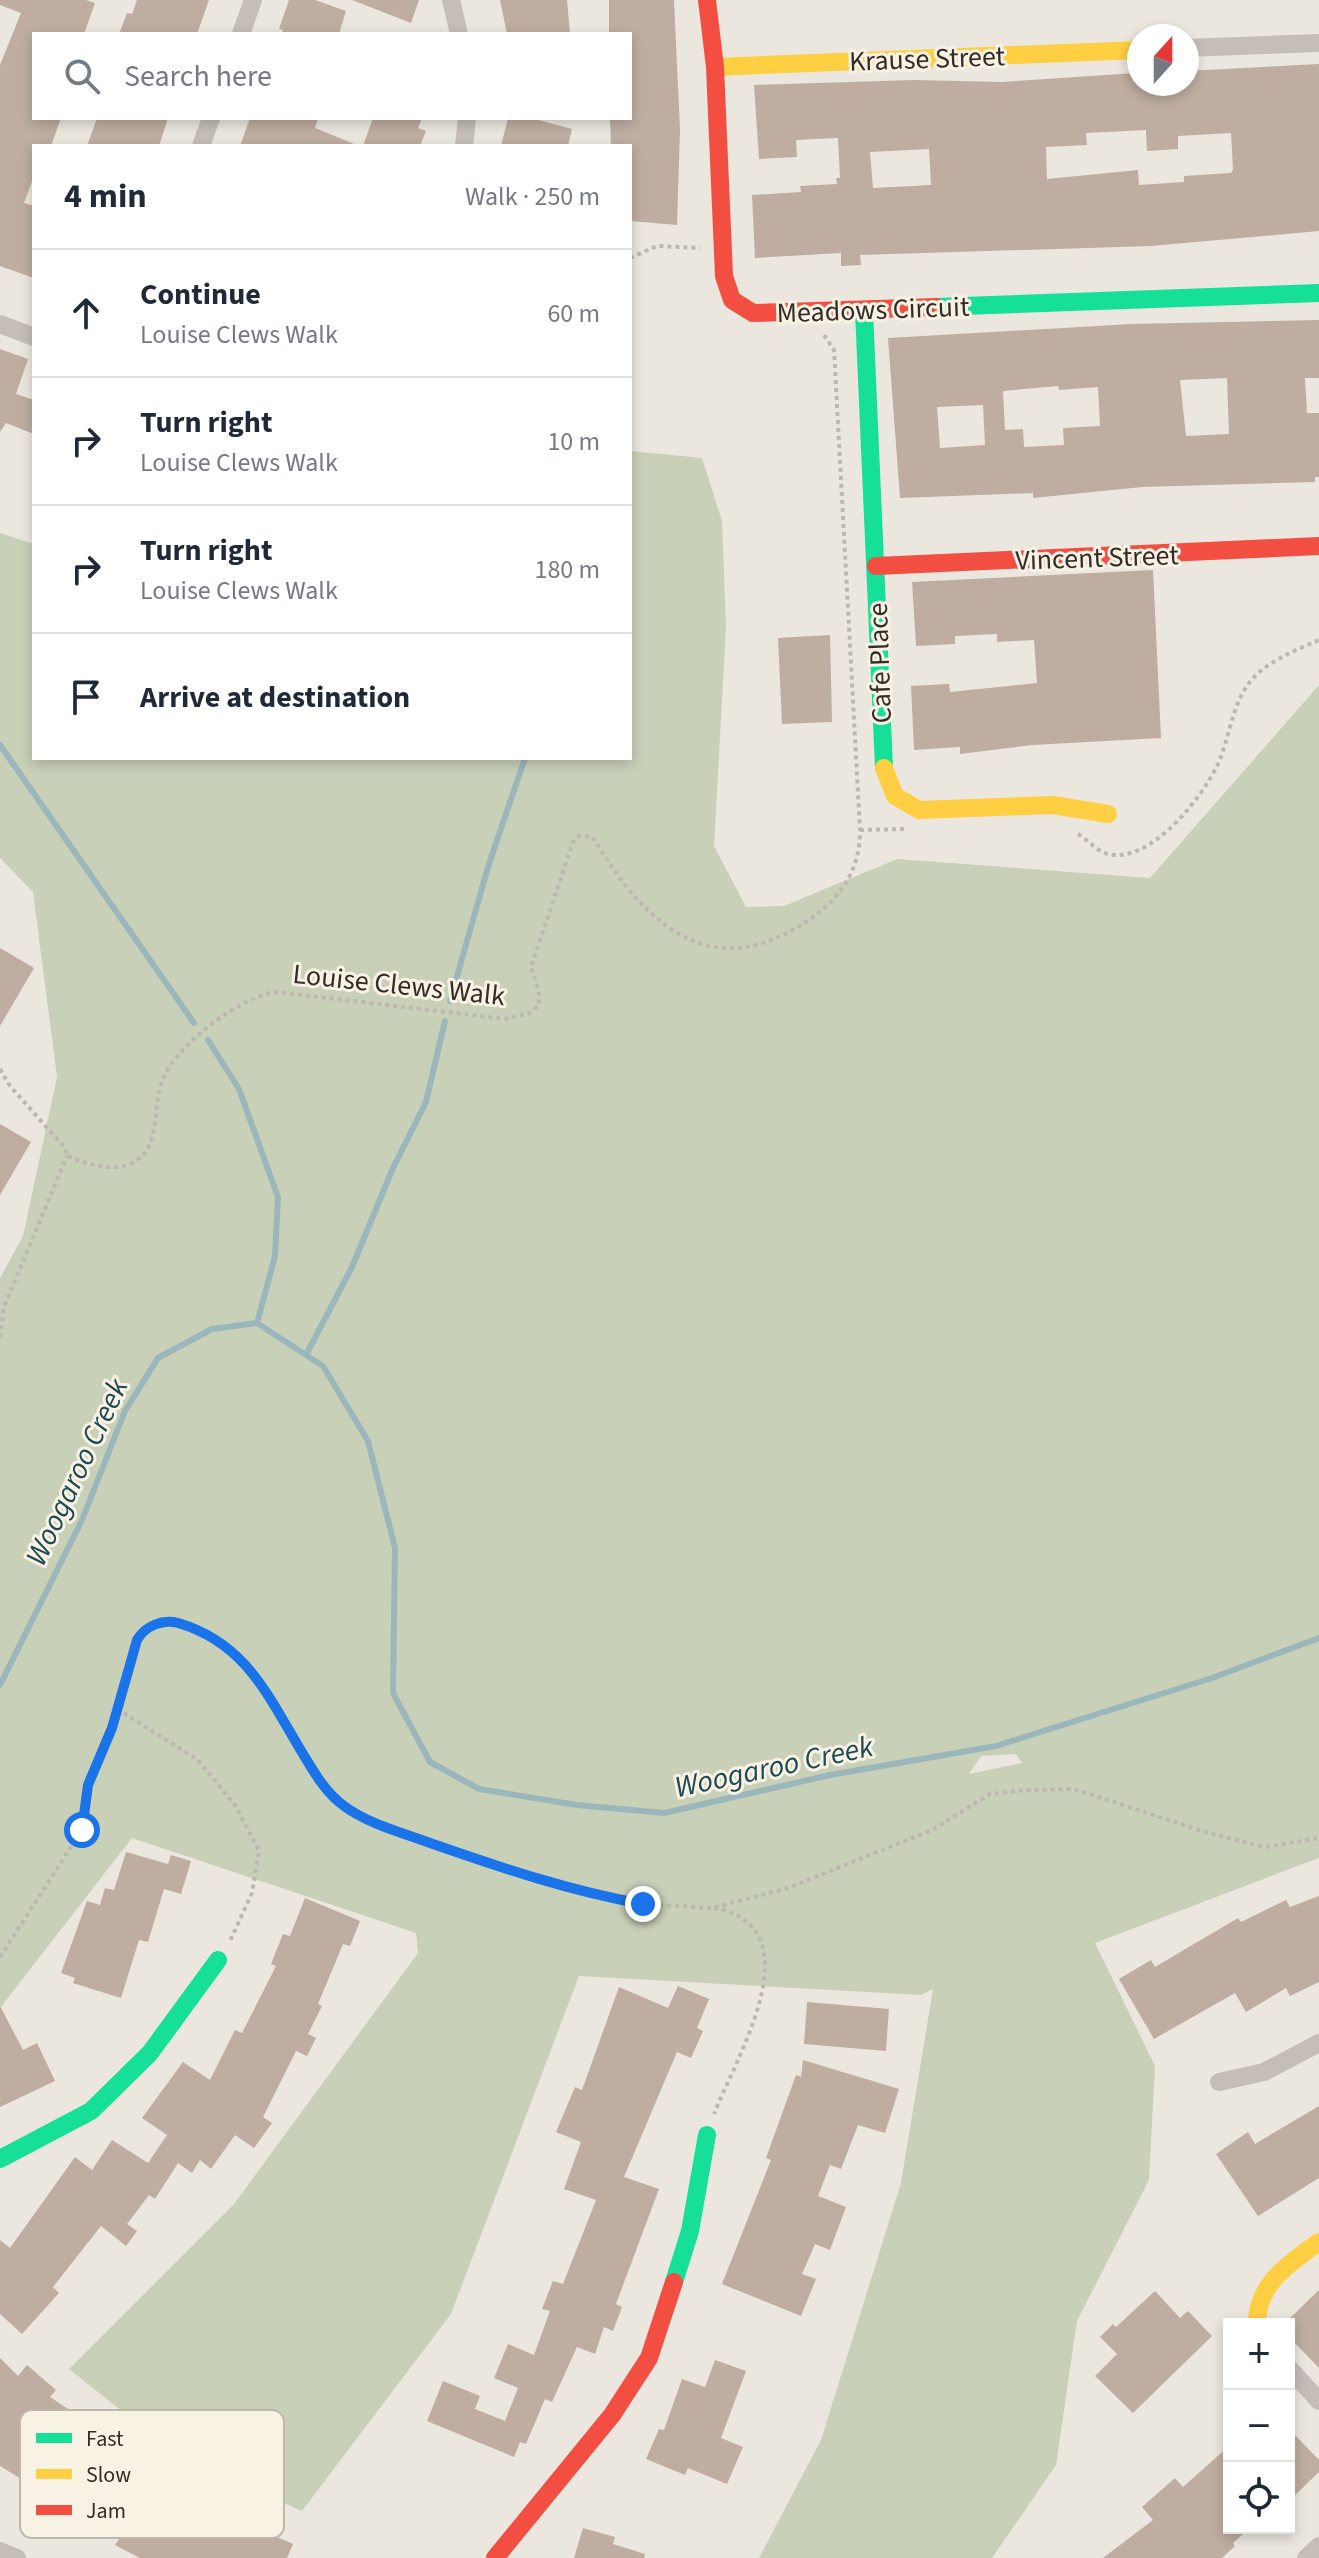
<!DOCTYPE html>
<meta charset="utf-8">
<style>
:root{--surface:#fff;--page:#f6f6f7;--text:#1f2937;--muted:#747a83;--line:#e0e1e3}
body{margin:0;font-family:"Source Sans 3",sans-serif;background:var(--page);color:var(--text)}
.controls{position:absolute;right:24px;bottom:24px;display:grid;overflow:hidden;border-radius:0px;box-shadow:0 4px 12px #0003}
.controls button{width:72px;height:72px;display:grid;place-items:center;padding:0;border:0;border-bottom:2px solid var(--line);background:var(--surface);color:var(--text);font:40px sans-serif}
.compass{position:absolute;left:1127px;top:24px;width:72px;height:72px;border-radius:50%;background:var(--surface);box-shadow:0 4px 12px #0003;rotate:21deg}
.stop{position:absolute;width:24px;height:24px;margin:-18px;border:6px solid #1a73e8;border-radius:50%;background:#fff}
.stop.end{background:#1a73e8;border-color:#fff;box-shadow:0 2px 8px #0008}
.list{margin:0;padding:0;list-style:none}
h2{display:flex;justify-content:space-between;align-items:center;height:104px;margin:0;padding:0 32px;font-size:34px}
h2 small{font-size:26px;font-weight:400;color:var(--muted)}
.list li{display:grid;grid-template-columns:52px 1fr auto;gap:24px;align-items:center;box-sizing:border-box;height:128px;padding:0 32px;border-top:2px solid var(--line)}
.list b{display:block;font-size:30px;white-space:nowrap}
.list p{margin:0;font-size:26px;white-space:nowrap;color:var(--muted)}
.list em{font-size:26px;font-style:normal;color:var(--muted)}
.icon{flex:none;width:44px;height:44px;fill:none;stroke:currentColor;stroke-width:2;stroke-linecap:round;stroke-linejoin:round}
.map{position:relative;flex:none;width:1319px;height:2558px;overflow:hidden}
.search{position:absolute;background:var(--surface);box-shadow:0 4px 12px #0003;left:32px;top:32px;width:600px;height:88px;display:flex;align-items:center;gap:20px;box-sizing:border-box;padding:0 28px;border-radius:0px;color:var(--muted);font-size:30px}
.panel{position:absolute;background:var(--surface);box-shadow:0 4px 12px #0003;left:32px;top:144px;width:600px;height:616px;border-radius:0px}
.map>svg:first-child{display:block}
.green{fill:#c9d0b8;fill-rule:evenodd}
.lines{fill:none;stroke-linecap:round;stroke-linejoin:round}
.stream{stroke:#9bb7bb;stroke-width:6}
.building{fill:#beada0;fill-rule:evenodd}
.path{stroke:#bdb7b0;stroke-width:4;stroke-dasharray:4 4;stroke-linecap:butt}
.street{stroke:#c4beb7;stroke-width:18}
.fast{stroke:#16e098;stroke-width:18}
.slow{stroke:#ffcf43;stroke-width:18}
.jam{stroke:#f24e42;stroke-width:18}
.route{stroke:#1a73e8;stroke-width:10}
.labels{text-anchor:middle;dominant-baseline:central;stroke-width:6;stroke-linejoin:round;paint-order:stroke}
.street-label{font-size:28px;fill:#342c26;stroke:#f8f2e5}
.water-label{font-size:30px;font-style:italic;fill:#1d4953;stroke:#f8f2e5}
.key{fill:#f8f2e5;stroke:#bdb7ac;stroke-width:2}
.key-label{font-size:22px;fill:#342c26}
</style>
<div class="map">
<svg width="1319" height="2558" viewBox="0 0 1319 2558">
<rect width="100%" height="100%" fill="#ebe7de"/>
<path class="green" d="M 630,451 L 702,458 L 722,521 L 726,627 L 714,846 L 746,907 L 784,906 L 897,859 L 1150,878 L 1319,685 L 1319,1858 L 1095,1943 L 1155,2066 L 1149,2180 L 1077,2321 L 1056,2465 L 992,2558 L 759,2558 L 821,2440 L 901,2183 L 933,1989 L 921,1995 L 579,1976 L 451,2314 L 302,2511 L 182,2459 L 69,2369 L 234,2204 L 418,1953 L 416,1933 L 132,1838 L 0,2008 L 0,1278 L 23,1236 L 57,1077 L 33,892 L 0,858 L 0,533 L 34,544 L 34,758 L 630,758 ZM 1016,1754 L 1022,1763 L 969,1774 L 981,1756 Z"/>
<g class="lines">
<path class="stream" d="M 0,745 L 194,1023
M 450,1001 L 488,867 L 525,758
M 208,1040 L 239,1089 L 278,1197 L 275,1256 L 257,1323
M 306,1355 L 352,1267 L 393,1168 L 426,1102 L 445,1021
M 0,1685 L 82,1520 L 125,1411 L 158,1358 L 212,1329 L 257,1323 L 323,1366 L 368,1441 L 395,1548 L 393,1693 L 430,1762 L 479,1789 L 577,1805 L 664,1813 L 830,1775 L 996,1746 L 1212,1678 L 1319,1638"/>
</g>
<path class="building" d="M 0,0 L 86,0 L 95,3 L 84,34 L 34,34 L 34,118 L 61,118 L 51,146 L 34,146 L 34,176 L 24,203 L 34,206 L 34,278 L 0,266 L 0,65 L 21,13 L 0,5 Z
M 137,0 L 209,0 L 197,34 L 119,34 L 127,13 L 132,14 Z
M 289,0 L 315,0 L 346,11 L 339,34 L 281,34 L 283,30 L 279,29 Z
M 352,0 L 419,0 L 411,23 Z
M 500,0 L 567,0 L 570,34 L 507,34 Z
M 609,0 L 674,0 L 680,130 L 677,225 L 630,221 L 630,146 L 611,146 L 610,118 L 630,118 L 630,34 L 609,34 Z
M 1319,64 L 1319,231 L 1151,246 L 860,255 L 861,265 L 841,266 L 841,253 L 755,258 L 752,195 L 801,192 L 800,186 L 837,184 L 836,178 L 840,178 L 838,138 L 796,140 L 797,157 L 759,159 L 754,85 L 914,80 L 1002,82 L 1136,73 L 1137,84 L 1187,84 L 1187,71 ZM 1146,130 L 1147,151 L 1178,149 L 1178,136 L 1231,133 L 1233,169 L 1231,173 L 1184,176 L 1184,182 L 1139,185 L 1138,170 L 1047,179 L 1046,147 L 1087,145 L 1086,133 ZM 929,149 L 931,185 L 873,188 L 870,152 Z
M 97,118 L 168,118 L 159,146 L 87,146 Z
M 250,118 L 318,118 L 315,128 L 359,146 L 240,146 Z
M 373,118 L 422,118 L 418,128 L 426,131 L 420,146 L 363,146 Z
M 508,118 L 531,118 L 572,129 L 568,146 L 501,146 Z
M 1319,320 L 1319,378 L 1305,378 L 1307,413 L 1319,413 L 1319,477 L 1315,477 L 1315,482 L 1142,487 L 1033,498 L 1033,493 L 900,498 L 888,338 L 1131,324 ZM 1227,378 L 1229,434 L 1186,436 L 1180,380 ZM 1058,386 L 1059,390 L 1098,387 L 1100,426 L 1063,428 L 1064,445 L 1024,447 L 1023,429 L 1005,430 L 1003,391 ZM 983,405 L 985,445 L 940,448 L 937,407 Z
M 0,349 L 28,359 L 16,394 L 34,400 L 34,434 L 6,423 L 0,432 Z
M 1153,570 L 1161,738 L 1032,745 L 960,754 L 960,747 L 914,750 L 911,686 L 949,684 L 950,692 L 1037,683 L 1034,640 L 997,642 L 997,634 L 955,636 L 955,644 L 916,646 L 912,582 Z
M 830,635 L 832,722 L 782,724 L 778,638 Z
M 0,948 L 34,968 L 0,1026 Z
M 0,1124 L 31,1142 L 0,1195 Z
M 126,1852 L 168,1864 L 171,1855 L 191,1861 L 181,1894 L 164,1889 L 148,1942 L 139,1940 L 121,1998 L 73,1983 L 75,1978 L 61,1973 L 87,1901 L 100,1905 L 105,1888 L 114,1890 Z
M 1319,1896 L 1319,1982 L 1290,1996 L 1286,1988 L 1246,2012 L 1235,1993 L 1154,2039 L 1119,1979 L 1151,1960 L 1155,1967 L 1238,1918 L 1241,1922 L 1286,1900 L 1290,1907 Z
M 305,1898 L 360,1921 L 350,1946 L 343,1944 L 318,2004 L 322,2006 L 308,2034 L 316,2038 L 307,2056 L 296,2051 L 263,2117 L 272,2123 L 254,2148 L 235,2135 L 211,2169 L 200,2160 L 192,2173 L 178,2163 L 155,2199 L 149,2195 L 127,2224 L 137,2231 L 126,2246 L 101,2226 L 53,2287 L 59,2293 L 22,2334 L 0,2314 L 0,2240 L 10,2248 L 75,2157 L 92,2170 L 112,2140 L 148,2163 L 167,2135 L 142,2118 L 183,2062 L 210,2080 L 235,2030 L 242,2033 L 276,1966 L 271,1964 L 283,1934 L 290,1936 Z
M 678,1986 L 709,1999 L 697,2028 L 703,2031 L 691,2058 L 677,2052 L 624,2177 L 659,2189 L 616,2304 L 622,2307 L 613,2331 L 604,2327 L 595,2354 L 577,2347 L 552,2402 L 545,2399 L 526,2444 L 520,2442 L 514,2457 L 427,2421 L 443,2381 L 480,2396 L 475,2409 L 505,2421 L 518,2388 L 494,2378 L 508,2344 L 534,2355 L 550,2311 L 542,2309 L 553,2281 L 563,2284 L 596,2200 L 564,2189 L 581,2142 L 556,2132 L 575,2087 L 582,2090 L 619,1987 L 668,2008 Z
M 807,2002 L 889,2009 L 886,2051 L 804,2044 Z
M 0,2006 L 23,2050 L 37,2043 L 55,2081 L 0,2107 Z
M 803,2060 L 899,2089 L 885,2133 L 858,2125 L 841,2169 L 830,2165 L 818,2196 L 846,2207 L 830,2250 L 815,2244 L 802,2274 L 816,2279 L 801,2316 L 722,2284 L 771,2160 L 766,2158 L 796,2075 L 801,2077 Z
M 1319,2106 L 1319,2178 L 1258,2216 L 1216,2154 L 1248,2132 L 1255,2144 Z
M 1319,2290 L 1319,2368 L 1289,2337 L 1289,2319 Z
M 1155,2291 L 1180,2318 L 1188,2311 L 1212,2336 L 1133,2413 L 1095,2376 L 1117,2354 L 1100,2337 L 1113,2324 L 1116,2327 Z
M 0,2358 L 18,2376 L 27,2365 L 56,2390 L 50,2397 L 92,2425 L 89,2430 L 141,2462 L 132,2476 L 194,2509 L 202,2494 L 227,2507 L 221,2519 L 252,2536 L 256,2528 L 293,2544 L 287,2558 L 140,2558 L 115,2545 L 119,2539 L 0,2466 Z
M 715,2360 L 746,2371 L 721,2438 L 743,2447 L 727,2484 L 688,2468 L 685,2475 L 646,2459 L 659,2429 L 664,2430 L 682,2379 L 705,2387 Z
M 1289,2429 L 1319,2460 L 1319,2472 L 1289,2501 Z
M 1229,2446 L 1229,2528 L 1250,2528 L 1233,2543 L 1235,2546 L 1222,2558 L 1103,2558 L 1153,2520 L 1142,2507 L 1175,2478 L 1183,2487 Z
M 583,2528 L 615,2537 L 613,2544 L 645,2554 L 644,2558 L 574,2558 Z"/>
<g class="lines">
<path class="path" d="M 630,258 L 657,246 L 700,248
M 860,830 L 906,829
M 1078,834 C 1088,840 1097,851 1108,854 C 1150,864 1201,799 1217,766 C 1229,741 1231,709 1247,686 C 1262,663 1294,651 1319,640
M 0,1069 L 10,1086 L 64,1147 L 68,1156
M 68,1156 C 98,1170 143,1178 153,1134 C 157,1116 156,1096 163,1079 C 176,1045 241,996 276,992 L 506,1019 L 530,1013 L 539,1005 L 539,991 L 531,967 L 573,842 L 579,836 L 592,837 C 607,858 621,883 639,901 C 694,960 749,962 813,917 C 843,895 860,868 860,830 L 834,350 L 824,335
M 0,1337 L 4,1307 L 67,1156
M 117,1709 L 198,1760 L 235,1805 L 259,1851 L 252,1893 L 230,1941
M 714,1908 C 818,1927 734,2061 714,2114
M 0,1957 L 82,1830 L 88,1785 L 112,1728 L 137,1640 L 152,1625 L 172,1621 L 199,1629 L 228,1646 L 256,1676 L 322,1785 L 342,1805 L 389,1828 L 589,1894 L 643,1904 L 712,1908 L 788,1888 L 932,1830 L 990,1794 L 1026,1790 L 1074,1789 L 1208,1833 L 1265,1847 L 1319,1838"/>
<path class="street" d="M 451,0 L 459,34
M 241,34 L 253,0
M 1187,48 L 1319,43
M 201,146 L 211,118
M 464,146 L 467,118
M 0,324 L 34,337
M 1219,2082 L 1264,2072 L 1319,2043
M 1289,2368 L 1319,2401
M 0,2551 L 17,2558
M 1306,2558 L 1319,2546"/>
<path class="fast" d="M 936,307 L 1319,293
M 864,311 L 884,768
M 0,2159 L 91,2111 L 150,2053 L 218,1960
M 674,2282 L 690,2231 L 707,2135"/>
<path class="slow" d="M 715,67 L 1139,50
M 884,768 L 895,796 L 919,810 L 1053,805 L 1108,814
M 1257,2324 C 1257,2283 1289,2264 1319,2242"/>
<path class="jam" d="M 707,0 L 715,67 L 724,276 L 732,300 L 753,313 L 936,307
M 876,566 L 1319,546
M 495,2558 L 612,2415 L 649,2358 L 674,2282"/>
</g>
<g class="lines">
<path class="route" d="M 82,1830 L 88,1785 L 112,1728 L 137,1640 C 145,1626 162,1619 178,1623 C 247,1643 269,1698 303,1754 C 315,1774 326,1793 344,1806 C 370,1825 404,1833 433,1844 C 502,1868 570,1891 643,1904"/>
</g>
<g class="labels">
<g class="street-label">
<text transform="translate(927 59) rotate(-2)">Krause Street</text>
<text transform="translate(873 310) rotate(-2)">Meadows Circuit</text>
<text transform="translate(1097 558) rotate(-2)">Vincent Street</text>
<text transform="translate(880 663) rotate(-92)">Cafe Place</text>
<text transform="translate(399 985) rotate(6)">Louise Clews Walk</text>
</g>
<g class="water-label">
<text transform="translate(77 1472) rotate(-65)">Woogaroo Creek</text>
<text transform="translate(774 1767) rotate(-12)">Woogaroo Creek</text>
</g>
</g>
<rect x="20" y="2410" width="264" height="128" rx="12" class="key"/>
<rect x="36" y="2433" width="36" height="10" fill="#16e098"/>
<rect x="36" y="2469" width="36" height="10" fill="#ffcf43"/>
<rect x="36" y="2505" width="36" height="10" fill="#f24e42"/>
<g class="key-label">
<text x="86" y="2446">Fast</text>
<text x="86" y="2482">Slow</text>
<text x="86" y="2518">Jam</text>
</g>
</svg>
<div class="controls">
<button>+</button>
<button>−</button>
<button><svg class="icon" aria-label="locate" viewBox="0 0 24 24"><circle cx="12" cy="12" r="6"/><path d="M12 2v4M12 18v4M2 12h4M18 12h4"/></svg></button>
</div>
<svg class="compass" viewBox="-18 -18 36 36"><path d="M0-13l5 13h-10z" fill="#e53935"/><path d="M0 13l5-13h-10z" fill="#747a83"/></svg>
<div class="stop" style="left:82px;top:1830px"></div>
<div class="stop end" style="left:643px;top:1904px"></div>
<div class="search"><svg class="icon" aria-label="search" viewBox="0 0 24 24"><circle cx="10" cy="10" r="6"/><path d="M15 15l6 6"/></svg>Search here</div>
<section class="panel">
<h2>4 min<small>Walk · 250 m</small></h2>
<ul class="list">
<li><svg class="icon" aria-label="ahead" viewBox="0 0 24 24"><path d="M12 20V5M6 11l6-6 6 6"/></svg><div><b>Continue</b><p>Louise Clews Walk</p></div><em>60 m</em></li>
<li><svg class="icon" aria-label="right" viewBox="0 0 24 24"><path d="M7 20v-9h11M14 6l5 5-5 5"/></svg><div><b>Turn right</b><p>Louise Clews Walk</p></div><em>10 m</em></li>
<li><svg class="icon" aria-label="right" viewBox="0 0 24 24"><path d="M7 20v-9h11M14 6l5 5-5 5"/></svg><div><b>Turn right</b><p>Louise Clews Walk</p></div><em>180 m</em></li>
<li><svg class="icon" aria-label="arrive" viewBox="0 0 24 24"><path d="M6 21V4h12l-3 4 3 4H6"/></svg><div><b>Arrive at destination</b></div></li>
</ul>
</section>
</div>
